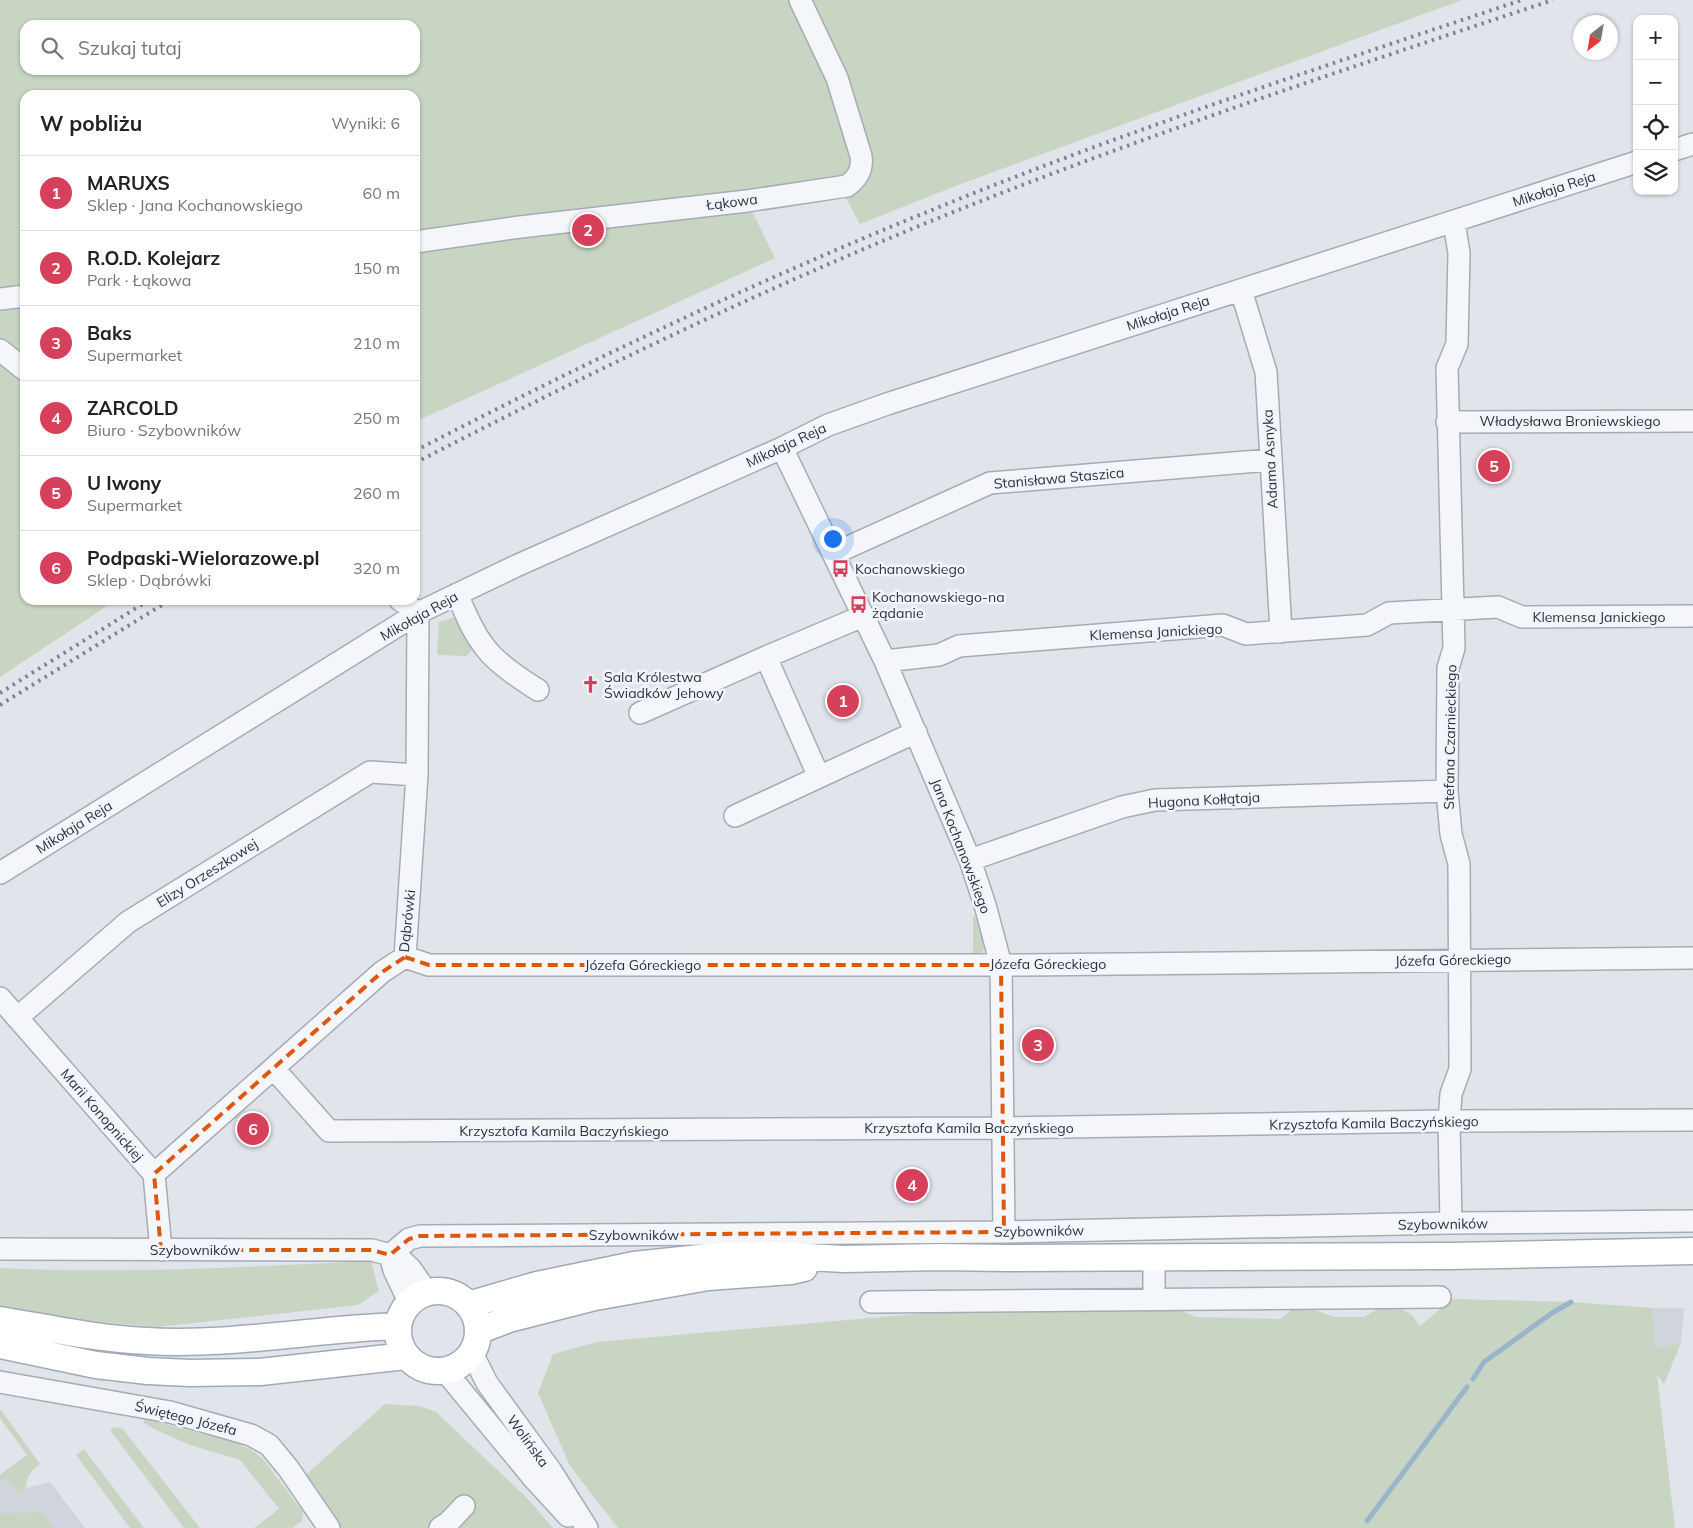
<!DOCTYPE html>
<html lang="pl">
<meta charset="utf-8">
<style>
:root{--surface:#fff;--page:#f6f6f6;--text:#222;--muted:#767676;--line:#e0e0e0;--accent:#d6405a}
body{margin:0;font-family:Mulish,sans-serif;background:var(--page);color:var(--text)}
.controls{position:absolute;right:15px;top:15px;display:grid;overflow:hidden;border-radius:10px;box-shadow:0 1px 4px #0004}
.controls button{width:45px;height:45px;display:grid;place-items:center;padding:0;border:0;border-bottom:1px solid var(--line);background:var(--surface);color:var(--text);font:25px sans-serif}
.compass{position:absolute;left:1573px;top:15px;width:45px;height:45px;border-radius:50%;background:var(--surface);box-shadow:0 1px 4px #0004;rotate:211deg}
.you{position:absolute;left:832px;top:538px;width:18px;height:18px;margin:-12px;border:4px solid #fff;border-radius:50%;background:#1a73e8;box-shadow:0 0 0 8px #1a73e833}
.badge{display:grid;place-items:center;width:32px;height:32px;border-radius:50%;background:var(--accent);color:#fff;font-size:16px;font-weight:700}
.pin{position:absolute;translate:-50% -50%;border:2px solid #fff;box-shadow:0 1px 5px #0006}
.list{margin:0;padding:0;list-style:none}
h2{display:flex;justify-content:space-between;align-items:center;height:65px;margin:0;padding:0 20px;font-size:21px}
h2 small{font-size:16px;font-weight:400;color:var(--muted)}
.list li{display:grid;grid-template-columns:32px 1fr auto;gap:15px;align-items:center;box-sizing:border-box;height:75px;padding:0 20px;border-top:1px solid var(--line)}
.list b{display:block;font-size:19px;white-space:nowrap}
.list p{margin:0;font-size:16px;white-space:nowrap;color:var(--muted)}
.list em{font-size:16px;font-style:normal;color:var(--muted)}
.icon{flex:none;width:28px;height:28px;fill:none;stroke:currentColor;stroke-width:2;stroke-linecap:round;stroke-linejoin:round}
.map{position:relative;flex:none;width:1693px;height:1528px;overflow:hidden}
.search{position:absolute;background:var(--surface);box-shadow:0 1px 4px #0004;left:20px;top:20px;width:400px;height:55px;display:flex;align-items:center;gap:12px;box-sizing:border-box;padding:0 18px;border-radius:15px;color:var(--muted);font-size:19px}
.panel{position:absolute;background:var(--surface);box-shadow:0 1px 4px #0004;left:20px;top:90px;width:400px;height:515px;border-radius:15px}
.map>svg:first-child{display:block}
.built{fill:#cfd4dd}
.green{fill:#c7d5c2;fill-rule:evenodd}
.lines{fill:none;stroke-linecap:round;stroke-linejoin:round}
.stream{stroke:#9ab4cc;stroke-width:5}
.minor-casing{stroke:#a6acb5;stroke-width:24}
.major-casing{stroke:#a0aab7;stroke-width:29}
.minor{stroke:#f4f6f9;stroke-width:21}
.major{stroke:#fff;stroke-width:26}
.rail{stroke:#7a8595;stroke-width:4;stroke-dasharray:2.5 5;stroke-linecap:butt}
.marked{fill:none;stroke:#de570f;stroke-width:4;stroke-dasharray:10 6;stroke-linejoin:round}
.labels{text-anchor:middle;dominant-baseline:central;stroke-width:5;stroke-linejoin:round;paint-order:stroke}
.street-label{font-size:14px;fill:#283343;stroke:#f1f4f8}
.poi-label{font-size:14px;fill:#283343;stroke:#f1f4f8;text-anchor:start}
</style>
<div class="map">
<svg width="1693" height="1528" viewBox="0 0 1693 1528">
<rect width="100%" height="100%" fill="#e1e5eb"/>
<path class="built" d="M 1652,1308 L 1684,1308 L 1681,1343 L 1655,1348 Z
M 6,1478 L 18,1493 L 26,1488 L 50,1482 L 85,1528 L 0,1528 L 0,1482 Z"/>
<path class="green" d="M 0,0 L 1462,0 L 953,187 L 860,224 L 840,188 L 747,201 L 775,258 L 415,422 L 415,95 L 25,95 L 25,600 L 116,600 L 0,677 ZM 25,25 L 415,25 L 415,70 L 25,70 Z
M 456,617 L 472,638 L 471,651 L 466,656 L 437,655 L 439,622 Z
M 973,916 L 979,917 L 986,946 L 982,953 L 974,957 L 973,950 Z
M 371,1261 L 379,1291 L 358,1305 L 157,1327 L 43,1317 L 0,1306 L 0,1268 C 124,1274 248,1267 371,1261 Z
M 1452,1299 L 1571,1302 L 1652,1308 L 1655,1348 L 1681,1343 L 1664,1384 L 1657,1375 L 1675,1528 L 618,1528 L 570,1466 L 538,1393 L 553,1354 L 597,1342 L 1030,1304 L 1156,1300 L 1196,1317 L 1281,1319 L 1298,1304 L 1334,1317 L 1364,1317 L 1390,1301 L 1412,1315 L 1420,1326 Z
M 385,1404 L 420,1406 L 436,1412 L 527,1498 L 553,1528 L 329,1528 L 298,1482 Z
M 0,1409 L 40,1464 C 31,1471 26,1476 26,1488 L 18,1493 L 6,1478 L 0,1482 L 0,1475 L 27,1455 L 0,1418 Z
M 147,1419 L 236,1443 L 250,1449 L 263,1459 L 303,1512 L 302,1521 L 292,1528 L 254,1528 L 279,1509 L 240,1460 L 190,1445 L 154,1429 L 144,1423 L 144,1420 Z
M 114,1427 L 123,1429 L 200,1528 L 184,1528 L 110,1430 Z
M 84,1449 L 144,1528 L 130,1528 L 76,1455 Z
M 41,1512 L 54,1528 L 0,1528 L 0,1514 Z"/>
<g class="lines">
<path class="stream" d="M 1473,1379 L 1484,1362 L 1552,1313 L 1571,1302
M 1367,1521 L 1467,1387"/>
<defs>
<path id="minor" d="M 1674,150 L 1693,144
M 415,242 L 520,227 L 747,201 L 847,186 C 858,178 863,169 861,156 L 837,78 L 800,0
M 1241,290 L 1266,372 L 1281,632
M 0,299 L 25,296
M 0,350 L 25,370
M 1447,422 L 1693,421
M 782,448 L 885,661 L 970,860 L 985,905 L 1001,965 L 1004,1232
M 833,554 L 990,483 L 1270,460
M 457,594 C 465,612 472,631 484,646 C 495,662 522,680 538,690
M 863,616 L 766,657 L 819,777 L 916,732
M 885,661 L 939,655 L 959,646 L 1223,625 L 1246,634 L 1367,625 L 1389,613 L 1498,607 L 1522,617 L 1693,616
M 640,713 L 766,657
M 735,816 L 819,777
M 970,860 L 1122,807 L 1155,800 L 1447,791
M 0,873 L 418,613 L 516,566 L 782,448 L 828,425 L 887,404 L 1637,162
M 405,957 L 429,965 L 1023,965 L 1693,958
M 0,998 L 154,1174 L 161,1250
M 17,1018 L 128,922 L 370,772 L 417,775
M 274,1069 L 329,1131 L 1003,1128 L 1449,1121 L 1693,1120
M 154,1174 L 382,972 L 405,957 L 417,775 L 418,613 L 400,600
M 1451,1223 L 1449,1121 L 1451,1094 L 1460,1069 L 1459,864 L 1451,834 L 1447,791 L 1448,668 L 1454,648 L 1447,368 L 1457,344 L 1459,253 L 1454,222
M 0,1249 L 372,1250 L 398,1257 L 410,1268 L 427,1292
M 390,1255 L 409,1239 L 420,1236 L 1004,1232 L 1451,1223 L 1693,1221
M 390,1255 L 394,1270 L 409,1302
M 1154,1257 L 1154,1299
M 871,1302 L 1440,1297
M 472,1353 L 487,1383 L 551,1471 L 587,1528
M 445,1371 L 535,1480 L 568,1516
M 0,1382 L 170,1412 L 251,1435 L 269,1445 L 288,1468 L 329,1528
M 440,1528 L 449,1522 L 464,1506"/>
<path id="major" d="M398 1331a40 40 0 1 1 80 0a40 40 0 1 1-80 0Z
M 468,1305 L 537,1285 L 634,1265 L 710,1257 L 772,1255 L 844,1259 L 939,1257 L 1006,1258 L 1450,1256 L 1693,1251
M 0,1320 C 48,1328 98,1339 147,1341 C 230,1346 314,1329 397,1326
M 478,1331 L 509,1319 L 595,1297 L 708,1277 L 791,1271 L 804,1268
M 0,1345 L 96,1365 L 148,1371 L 190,1373 L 260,1372 L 406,1356"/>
</defs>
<use href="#minor" class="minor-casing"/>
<use href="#major" class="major-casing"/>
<use href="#minor" class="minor"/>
<use href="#major" class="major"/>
<path class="rail" d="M 415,451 C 582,364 752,283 927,212 C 1122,132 1322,67 1522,0
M 415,463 C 585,375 758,291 936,219 C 1139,137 1346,69 1553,0
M 0,693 L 149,600
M 0,705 L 170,600"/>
</g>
<path class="marked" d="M 405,957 L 429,965 L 1001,965 L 1004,1232 L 420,1236 L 409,1239 L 390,1255 L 372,1250 L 161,1250 L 154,1174 L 382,972 Z"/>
<defs>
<symbol id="bus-bare" viewBox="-9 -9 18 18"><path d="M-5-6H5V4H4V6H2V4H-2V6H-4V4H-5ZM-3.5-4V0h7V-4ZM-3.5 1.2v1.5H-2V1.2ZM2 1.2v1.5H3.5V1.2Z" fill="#d6405a" stroke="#f1f4f8" stroke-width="2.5" paint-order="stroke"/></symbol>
<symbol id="church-bare" viewBox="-9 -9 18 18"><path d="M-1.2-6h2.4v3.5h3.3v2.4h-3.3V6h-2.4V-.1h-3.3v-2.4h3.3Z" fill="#d6405a" stroke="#f1f4f8" stroke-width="2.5" paint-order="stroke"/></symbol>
</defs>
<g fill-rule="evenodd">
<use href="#bus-bare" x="828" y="556" width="25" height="25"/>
<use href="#bus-bare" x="846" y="592" width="25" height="25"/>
<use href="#church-bare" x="578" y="672" width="25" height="25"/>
</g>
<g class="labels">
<g class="street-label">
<text transform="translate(1554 189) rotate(-18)">Mikołaja Reja</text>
<text transform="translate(732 202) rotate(-7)">Łąkowa</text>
<text transform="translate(1168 313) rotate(-18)">Mikołaja Reja</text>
<text x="1570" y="421">Władysława Broniewskiego</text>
<text transform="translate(786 445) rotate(-25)">Mikołaja Reja</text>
<text transform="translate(1270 459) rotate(-93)">Adama Asnyka</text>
<text transform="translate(1059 478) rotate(-5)">Stanisława Staszica</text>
<text transform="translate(419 616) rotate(-29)">Mikołaja Reja</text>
<text x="1599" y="617">Klemensa Janickiego</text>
<text transform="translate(1156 632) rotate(-3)">Klemensa Janickiego</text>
<text transform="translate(1450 737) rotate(-89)">Stefana Czarnieckiego</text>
<text transform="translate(1204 800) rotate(-3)">Hugona Kołłątaja</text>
<text transform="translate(74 827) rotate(-32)">Mikołaja Reja</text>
<text transform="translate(961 846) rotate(69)">Jana Kochanowskiego</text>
<text transform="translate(207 873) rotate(-32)">Elizy Orzeszkowej</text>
<text transform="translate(407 921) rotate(-84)">Dąbrówki</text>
<text transform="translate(1453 960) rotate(-1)">Józefa Góreckiego</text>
<text x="1048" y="964">Józefa Góreckiego</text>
<text x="643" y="965">Józefa Góreckiego</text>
<text transform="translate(102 1115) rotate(49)">Marii Konopnickiej</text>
<text transform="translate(1374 1123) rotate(-1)">Krzysztofa Kamila Baczyńskiego</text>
<text x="969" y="1128">Krzysztofa Kamila Baczyńskiego</text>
<text x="564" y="1131">Krzysztofa Kamila Baczyńskiego</text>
<text transform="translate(1443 1224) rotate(-1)">Szybowników</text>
<text transform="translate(1039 1231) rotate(-1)">Szybowników</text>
<text x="634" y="1235">Szybowników</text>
<text x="195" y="1250">Szybowników</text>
<text transform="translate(186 1418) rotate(14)">Świętego Józefa</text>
<text transform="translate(528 1441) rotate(54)">Wolińska</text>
</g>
<g class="poi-label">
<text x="855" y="569">Kochanowskiego</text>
<text x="872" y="597">Kochanowskiego-na<tspan x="872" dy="16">żądanie</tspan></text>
<text x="604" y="677">Sala Królestwa<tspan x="604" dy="16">Świadków Jehowy</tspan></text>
</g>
</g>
</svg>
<div class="controls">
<button>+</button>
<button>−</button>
<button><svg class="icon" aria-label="locate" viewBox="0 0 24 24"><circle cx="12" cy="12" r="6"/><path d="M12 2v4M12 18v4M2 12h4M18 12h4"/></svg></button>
<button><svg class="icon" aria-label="layers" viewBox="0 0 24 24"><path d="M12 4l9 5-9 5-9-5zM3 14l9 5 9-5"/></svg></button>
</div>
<svg class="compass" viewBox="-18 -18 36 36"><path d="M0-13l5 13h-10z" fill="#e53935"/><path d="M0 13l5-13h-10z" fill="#767676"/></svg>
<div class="you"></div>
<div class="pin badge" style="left:843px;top:701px">1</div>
<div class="pin badge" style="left:588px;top:230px">2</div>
<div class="pin badge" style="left:1038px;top:1045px">3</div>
<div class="pin badge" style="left:912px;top:1185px">4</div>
<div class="pin badge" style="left:1494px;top:466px">5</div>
<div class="pin badge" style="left:253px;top:1129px">6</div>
<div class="search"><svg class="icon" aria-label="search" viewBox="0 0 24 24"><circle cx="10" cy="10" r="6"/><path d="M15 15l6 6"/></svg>Szukaj tutaj</div>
<section class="panel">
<h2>W pobliżu<small>Wyniki: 6</small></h2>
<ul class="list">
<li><span class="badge">1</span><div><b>MARUXS</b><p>Sklep · Jana Kochanowskiego</p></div><em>60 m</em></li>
<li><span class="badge">2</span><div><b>R.O.D. Kolejarz</b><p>Park · Łąkowa</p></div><em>150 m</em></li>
<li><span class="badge">3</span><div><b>Baks</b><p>Supermarket</p></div><em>210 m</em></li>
<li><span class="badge">4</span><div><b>ZARCOLD</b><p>Biuro · Szybowników</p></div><em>250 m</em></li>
<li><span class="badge">5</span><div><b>U Iwony</b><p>Supermarket</p></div><em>260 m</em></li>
<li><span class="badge">6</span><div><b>Podpaski-Wielorazowe.pl</b><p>Sklep · Dąbrówki</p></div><em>320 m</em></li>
</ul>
</section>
</div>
